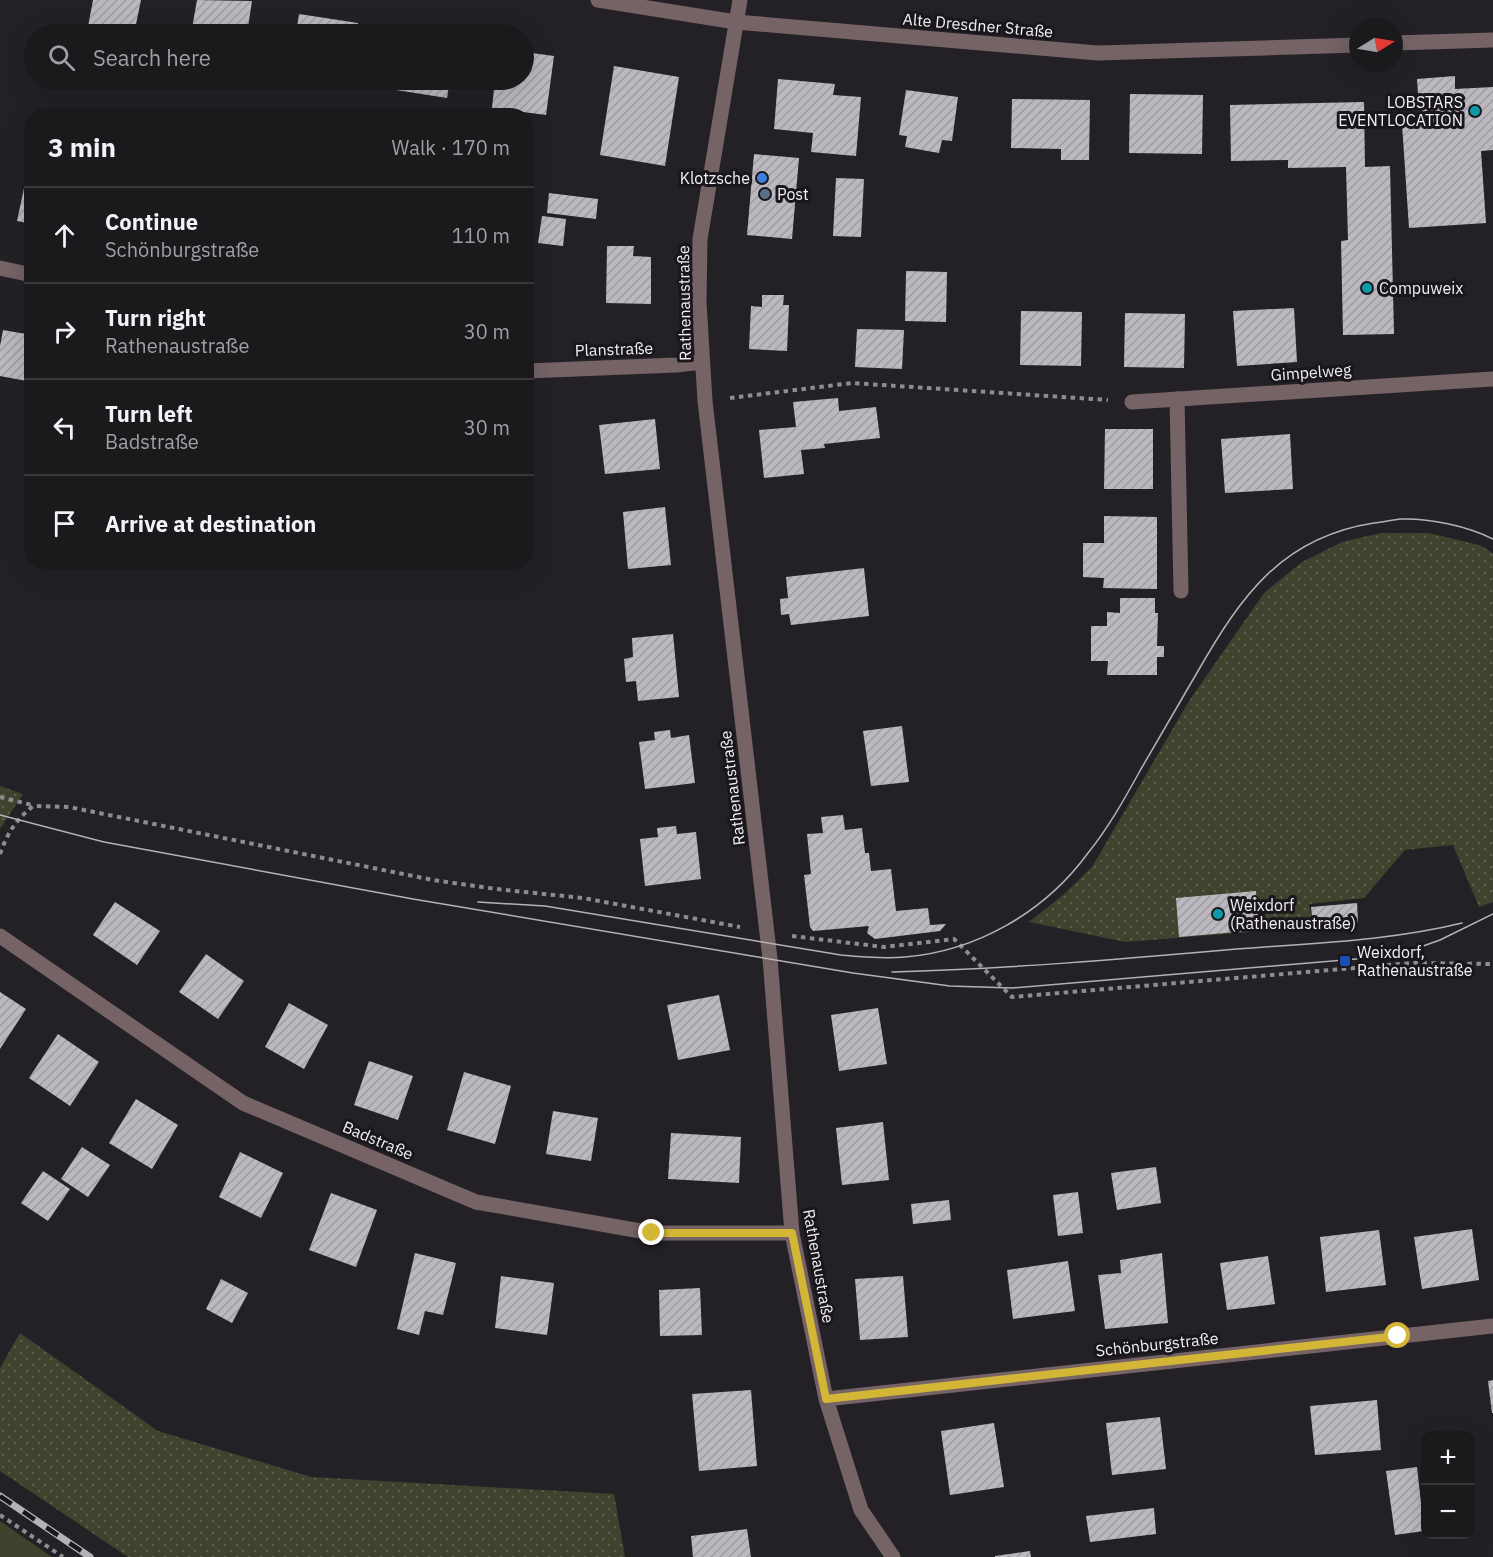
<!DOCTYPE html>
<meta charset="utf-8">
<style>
:root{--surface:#1a191c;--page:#272629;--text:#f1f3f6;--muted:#9fa0a3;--line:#38383b}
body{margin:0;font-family:"IBM Plex Sans",sans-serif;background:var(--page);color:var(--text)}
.controls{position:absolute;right:18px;bottom:18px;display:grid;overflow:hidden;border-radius:12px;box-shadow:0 6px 24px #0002}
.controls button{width:54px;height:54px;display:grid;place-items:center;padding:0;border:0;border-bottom:2px solid var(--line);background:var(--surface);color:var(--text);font:30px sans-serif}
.compass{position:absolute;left:1349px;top:18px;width:54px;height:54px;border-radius:50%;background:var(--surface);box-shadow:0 6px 24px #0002;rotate:79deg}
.stop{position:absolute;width:18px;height:18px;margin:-14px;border:4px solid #d3b635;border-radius:50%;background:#fff}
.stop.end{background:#d3b635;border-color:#fff;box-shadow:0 2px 6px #0008}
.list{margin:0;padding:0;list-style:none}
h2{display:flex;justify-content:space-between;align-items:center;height:78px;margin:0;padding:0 24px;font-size:26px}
h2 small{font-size:20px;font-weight:400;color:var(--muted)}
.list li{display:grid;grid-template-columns:39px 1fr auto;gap:18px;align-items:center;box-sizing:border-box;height:96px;padding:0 24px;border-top:2px solid var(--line)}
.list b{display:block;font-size:22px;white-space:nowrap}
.list p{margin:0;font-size:20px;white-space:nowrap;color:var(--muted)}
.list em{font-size:20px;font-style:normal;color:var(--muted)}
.icon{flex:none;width:33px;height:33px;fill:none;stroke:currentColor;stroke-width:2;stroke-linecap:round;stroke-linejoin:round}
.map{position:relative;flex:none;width:1493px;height:1557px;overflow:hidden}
.search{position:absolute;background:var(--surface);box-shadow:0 6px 24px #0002;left:24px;top:24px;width:510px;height:66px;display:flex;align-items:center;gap:15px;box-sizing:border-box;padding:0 21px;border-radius:33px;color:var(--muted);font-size:22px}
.panel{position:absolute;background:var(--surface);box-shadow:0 6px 24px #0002;left:24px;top:108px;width:510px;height:462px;border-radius:24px}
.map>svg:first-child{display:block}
.grass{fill:url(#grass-dots)}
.garden{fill:#3f422c}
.building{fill:url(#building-hatch)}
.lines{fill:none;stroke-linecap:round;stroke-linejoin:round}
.path{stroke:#8e8c90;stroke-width:4;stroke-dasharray:4.5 4.5;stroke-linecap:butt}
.lane{stroke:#756366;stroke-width:15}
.street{stroke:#756366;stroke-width:15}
.tram{stroke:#b4b2b6;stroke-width:1.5}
.rail-casing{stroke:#b4b2b6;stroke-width:7}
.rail{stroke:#1a171c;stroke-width:4.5;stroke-dasharray:14;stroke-linecap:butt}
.route{stroke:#d3b635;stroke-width:8}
.culture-dot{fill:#0f9aa8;stroke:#1a171c;stroke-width:2}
.shop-dot{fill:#3f7fe0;stroke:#1a171c;stroke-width:2}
.service-dot{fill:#5c6f8a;stroke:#1a171c;stroke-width:2}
.transit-dot{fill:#1a4fb4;stroke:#1a171c;stroke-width:2}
.labels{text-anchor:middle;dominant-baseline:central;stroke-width:6;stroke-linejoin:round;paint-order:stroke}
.street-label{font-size:16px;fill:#f2f0f4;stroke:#1a171c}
.poi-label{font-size:16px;fill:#f2f0f4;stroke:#1a171c;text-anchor:start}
</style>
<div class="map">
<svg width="1493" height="1557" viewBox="0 0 1493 1557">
<defs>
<pattern id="grass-dots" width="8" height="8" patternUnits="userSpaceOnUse" patternTransform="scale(1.5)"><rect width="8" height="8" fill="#3f422c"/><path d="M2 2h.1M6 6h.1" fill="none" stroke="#5b5e4b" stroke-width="1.8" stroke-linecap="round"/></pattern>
<pattern id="building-hatch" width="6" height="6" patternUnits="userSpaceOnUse" patternTransform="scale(1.5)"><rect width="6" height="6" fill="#bcb8bf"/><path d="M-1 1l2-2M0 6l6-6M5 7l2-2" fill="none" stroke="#9f9ca2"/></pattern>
</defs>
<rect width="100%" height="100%" fill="#232126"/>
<path class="grass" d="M 1381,533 L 1429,533 L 1479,545 L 1493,553 L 1493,902 L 1479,907 L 1453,845 L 1405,850 L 1364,898 L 1309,904 L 1313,927 L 1125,942 L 1029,922 L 1063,895 L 1092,867 L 1189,701 L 1264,593 L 1302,562 L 1342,542 Z
M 0,786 L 23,794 L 0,829 Z
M 20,1333 L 158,1431 L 311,1477 L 614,1494 L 625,1557 L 128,1557 L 0,1471 L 0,1368 Z"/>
<path class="garden" d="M 0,1521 L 52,1557 L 53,1557 L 0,1557 Z"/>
<path class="building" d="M 93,0 L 141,0 L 134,34 L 102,34 L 87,32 Z
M 197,0 L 252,1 L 247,34 L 191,34 Z
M 299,14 L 358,23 L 356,34 L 296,34 Z
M 524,52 L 554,56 L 546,115 L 492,108 L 495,80 L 524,80 Z
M 614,66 L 679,77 L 665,166 L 600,155 Z
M 1455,76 L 1455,89 L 1493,87 L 1493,150 L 1481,151 L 1486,223 L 1409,228 L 1402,124 L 1420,122 L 1417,79 Z
M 778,79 L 835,84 L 833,95 L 861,97 L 856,156 L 811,152 L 813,133 L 774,129 Z
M 297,80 L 350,80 L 348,89 Z
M 398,80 L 450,80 L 447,98 L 396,90 Z
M 906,90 L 958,97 L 952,141 L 942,140 L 939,153 L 905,147 L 907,136 L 899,135 Z
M 1130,94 L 1203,95 L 1202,154 L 1129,153 Z
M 1012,99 L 1090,100 L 1089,160 L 1061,160 L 1061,149 L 1011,148 Z
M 1364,102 L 1365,167 L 1390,166 L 1394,334 L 1343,335 L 1341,241 L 1348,240 L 1346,167 L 1288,168 L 1288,160 L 1231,161 L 1230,105 Z
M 754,154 L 799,158 L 792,239 L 747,235 Z
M 27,174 L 32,175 L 32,224 L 17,221 Z
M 836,178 L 864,179 L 861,237 L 833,236 Z
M 549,193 L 598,199 L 596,219 L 547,213 Z
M 542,216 L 566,219 L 563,246 L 538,243 Z
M 607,246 L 634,246 L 633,256 L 651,257 L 651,304 L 606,303 Z
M 906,271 L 947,272 L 946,322 L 905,321 Z
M 762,295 L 784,295 L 783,305 L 789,305 L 787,351 L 749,349 L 751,306 L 762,307 Z
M 1294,308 L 1297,362 L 1237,366 L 1233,311 Z
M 1021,311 L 1082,312 L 1081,366 L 1020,365 Z
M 1125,313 L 1185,314 L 1184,368 L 1124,367 Z
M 857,329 L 904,330 L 902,369 L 855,367 Z
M 3,330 L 32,335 L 32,382 L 0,376 L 0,346 Z
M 838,398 L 839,411 L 876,407 L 880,438 L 824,444 L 825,448 L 801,450 L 804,474 L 764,478 L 759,430 L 796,427 L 793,402 Z
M 655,419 L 660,469 L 605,474 L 599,425 Z
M 1105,429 L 1153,429 L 1153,489 L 1104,489 Z
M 1290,434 L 1293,489 L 1225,493 L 1221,439 Z
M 665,507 L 671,565 L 628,569 L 623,512 Z
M 1104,516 L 1157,517 L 1157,589 L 1103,588 L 1104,578 L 1083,577 L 1083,543 L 1104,543 Z
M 864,568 L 869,616 L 791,625 L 789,614 L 781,615 L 780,599 L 788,598 L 786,577 Z
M 1120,598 L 1155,598 L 1155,613 L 1158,613 L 1157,646 L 1164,646 L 1164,657 L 1157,657 L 1157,675 L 1107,675 L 1108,661 L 1091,661 L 1091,626 L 1107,626 L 1107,612 L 1120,613 Z
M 673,634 L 679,697 L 638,701 L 636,681 L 626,682 L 624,659 L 633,657 L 632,638 Z
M 902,726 L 909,782 L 871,786 L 863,731 Z
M 670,730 L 671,738 L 689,735 L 695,783 L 645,789 L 639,742 L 655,740 L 654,732 Z
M 843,815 L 845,830 L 862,828 L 865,853 L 869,853 L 871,871 L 891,869 L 896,911 L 928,908 L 930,925 L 946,924 L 940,931 L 875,939 L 867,933 L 869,926 L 813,931 L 810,927 L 804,875 L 811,874 L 807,834 L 823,833 L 821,817 Z
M 676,826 L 677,834 L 696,832 L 701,879 L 645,886 L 640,839 L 658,837 L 657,828 Z
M 1256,891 L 1259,930 L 1179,937 L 1176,898 Z
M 115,902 L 160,931 L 137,965 L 93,935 Z
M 1357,903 L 1358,922 L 1313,926 L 1311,907 Z
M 206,954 L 244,981 L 218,1019 L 179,992 Z
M 0,992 L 26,1009 L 0,1049 Z
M 719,995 L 730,1050 L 678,1060 L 667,1005 Z
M 289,1003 L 328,1025 L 304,1069 L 265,1047 Z
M 878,1008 L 887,1064 L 839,1071 L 831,1015 Z
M 58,1034 L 99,1062 L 70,1106 L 29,1078 Z
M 369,1061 L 413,1076 L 398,1120 L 354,1105 Z
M 464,1072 L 511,1086 L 495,1144 L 447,1130 Z
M 136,1099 L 178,1125 L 152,1169 L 109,1143 Z
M 553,1111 L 598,1118 L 591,1161 L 546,1154 Z
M 883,1122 L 889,1180 L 842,1185 L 836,1128 Z
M 671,1133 L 741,1137 L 739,1183 L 668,1179 Z
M 82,1147 L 110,1165 L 88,1197 L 61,1179 Z
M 240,1152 L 283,1173 L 261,1218 L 219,1197 Z
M 1156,1167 L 1161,1203 L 1117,1210 L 1111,1173 Z
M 43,1171 L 70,1189 L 48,1221 L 21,1203 Z
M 1078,1192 L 1083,1233 L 1058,1236 L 1053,1195 Z
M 331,1193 L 377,1210 L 356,1267 L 309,1250 Z
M 949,1200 L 951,1220 L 913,1224 L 911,1204 Z
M 1472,1229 L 1479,1280 L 1422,1289 L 1414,1237 Z
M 1379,1230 L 1386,1285 L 1326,1292 L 1320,1237 Z
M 415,1253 L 456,1263 L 443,1315 L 425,1311 L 419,1335 L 397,1329 Z
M 1162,1253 L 1168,1323 L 1105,1329 L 1098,1275 L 1121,1273 L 1120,1260 Z
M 1268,1256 L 1275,1304 L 1227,1310 L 1220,1263 Z
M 1068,1261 L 1075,1311 L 1013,1319 L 1007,1270 Z
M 501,1276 L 554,1283 L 547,1335 L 495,1328 Z
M 903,1276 L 908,1337 L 860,1340 L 855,1279 Z
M 221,1279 L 248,1293 L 232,1323 L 206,1309 Z
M 700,1288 L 702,1335 L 660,1336 L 659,1290 Z
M 1493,1380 L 1493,1413 L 1492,1413 L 1488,1381 Z
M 751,1390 L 757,1466 L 699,1471 L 692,1394 Z
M 1377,1400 L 1381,1450 L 1315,1455 L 1310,1406 Z
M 1160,1417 L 1166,1469 L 1112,1475 L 1106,1423 Z
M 994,1423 L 1004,1487 L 950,1495 L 941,1431 Z
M 1417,1467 L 1424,1531 L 1395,1535 L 1386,1471 Z
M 1154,1508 L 1156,1534 L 1090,1542 L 1086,1516 Z
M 747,1529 L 751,1557 L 693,1557 L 691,1536 Z
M 1030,1551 L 1031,1557 L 995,1557 L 995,1556 Z"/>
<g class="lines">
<path class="path" d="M 730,398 L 852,383 L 1108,400
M 0,797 L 32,805
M 0,854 C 8,832 15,821 33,806 L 69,807 L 433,880 L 496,889 L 583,898 L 740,927
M 792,936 L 884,947 L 954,939 L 1012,997 L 1413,963 L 1493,964
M 0,1515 L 63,1557"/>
<path class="lane" d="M 1177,399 L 1181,591"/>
<path class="street" d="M 598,0 L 736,22 L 1098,53 L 1358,45
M 740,0 L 700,239 L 699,302 L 705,401 L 770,959 L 792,1233 L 826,1399 L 861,1510 L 893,1557
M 1394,43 L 1493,40
M 0,268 L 32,275
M 526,371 L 677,365 L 702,362
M 1132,402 L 1493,379
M 0,936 L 243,1103 L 476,1202 L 652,1233 L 792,1233
M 826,1399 L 1493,1326"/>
<path class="tram" d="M 0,815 L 104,842 L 413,899 L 853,973 L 950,986 L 1012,988 L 1380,957 L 1412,950 L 1440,940 L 1493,914
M 478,902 L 545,906 L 841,955 C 862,957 883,959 905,957 C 977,951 1045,912 1088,853 C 1109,827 1125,798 1141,769 C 1160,736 1179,704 1198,671 C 1241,596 1282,537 1374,523 C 1383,522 1392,520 1401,519 C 1429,518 1467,526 1493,539
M 892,972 C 1007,969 1122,959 1237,949 C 1312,943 1389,941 1462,923"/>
<defs>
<path id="rail" d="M 0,1496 L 90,1557"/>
</defs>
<use href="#rail" class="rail-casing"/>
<use href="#rail" class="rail"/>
</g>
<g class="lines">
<path class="route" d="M 652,1233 L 792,1233 L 826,1399 L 1398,1336"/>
</g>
<g class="culture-dot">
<circle cx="1475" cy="111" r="6"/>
<circle cx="1367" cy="288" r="6"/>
<circle cx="1218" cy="914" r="6"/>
</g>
<circle class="shop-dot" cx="762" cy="178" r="6"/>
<circle class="service-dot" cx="765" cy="194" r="6"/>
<rect class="transit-dot" x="1339" y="955" width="12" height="12" rx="3"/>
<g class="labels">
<g class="street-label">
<text transform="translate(978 25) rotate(5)">Alte Dresdner Straße</text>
<text transform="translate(684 303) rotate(-91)">Rathenaustraße</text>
<text transform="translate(614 349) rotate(-2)">Planstraße</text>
<text transform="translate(1311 372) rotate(-4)">Gimpelweg</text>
<text transform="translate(732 788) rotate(-97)">Rathenaustraße</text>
<text transform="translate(378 1140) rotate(23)">Badstraße</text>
<text transform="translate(819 1266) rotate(80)">Rathenaustraße</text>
<text transform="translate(1157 1344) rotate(-6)">Schönburgstraße</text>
</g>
<g class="poi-label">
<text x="1463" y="102" text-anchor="end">LOBSTARS<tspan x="1463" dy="18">EVENTLOCATION</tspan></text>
<text x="750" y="178" text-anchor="end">Klotzsche</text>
<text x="777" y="194">Post</text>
<text x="1379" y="288">Compuweix</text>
<text x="1230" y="905">Weixdorf<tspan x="1230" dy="18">(Rathenaustraße)</tspan></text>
<text x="1357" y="952">Weixdorf,<tspan x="1357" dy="18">Rathenaustraße</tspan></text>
</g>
</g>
</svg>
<div class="controls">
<button>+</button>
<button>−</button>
</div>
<svg class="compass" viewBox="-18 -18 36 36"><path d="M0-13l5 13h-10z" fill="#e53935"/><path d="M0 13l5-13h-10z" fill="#9fa0a3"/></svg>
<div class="stop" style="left:1398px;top:1336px"></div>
<div class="stop end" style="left:652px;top:1233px"></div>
<div class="search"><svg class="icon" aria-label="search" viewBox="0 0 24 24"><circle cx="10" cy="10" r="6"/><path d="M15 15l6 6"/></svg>Search here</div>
<section class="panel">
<h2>3 min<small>Walk · 170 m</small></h2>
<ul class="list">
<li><svg class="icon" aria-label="ahead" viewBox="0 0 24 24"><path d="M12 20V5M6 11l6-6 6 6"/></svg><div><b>Continue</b><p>Schönburgstraße</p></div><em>110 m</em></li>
<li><svg class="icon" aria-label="right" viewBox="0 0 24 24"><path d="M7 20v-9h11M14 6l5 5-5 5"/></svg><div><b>Turn right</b><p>Rathenaustraße</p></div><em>30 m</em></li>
<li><svg class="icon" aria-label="left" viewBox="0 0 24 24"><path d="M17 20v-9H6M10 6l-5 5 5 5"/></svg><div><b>Turn left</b><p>Badstraße</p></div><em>30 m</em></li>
<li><svg class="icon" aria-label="arrive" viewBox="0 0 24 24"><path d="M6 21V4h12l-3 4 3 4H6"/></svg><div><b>Arrive at destination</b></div></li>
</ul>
</section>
</div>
